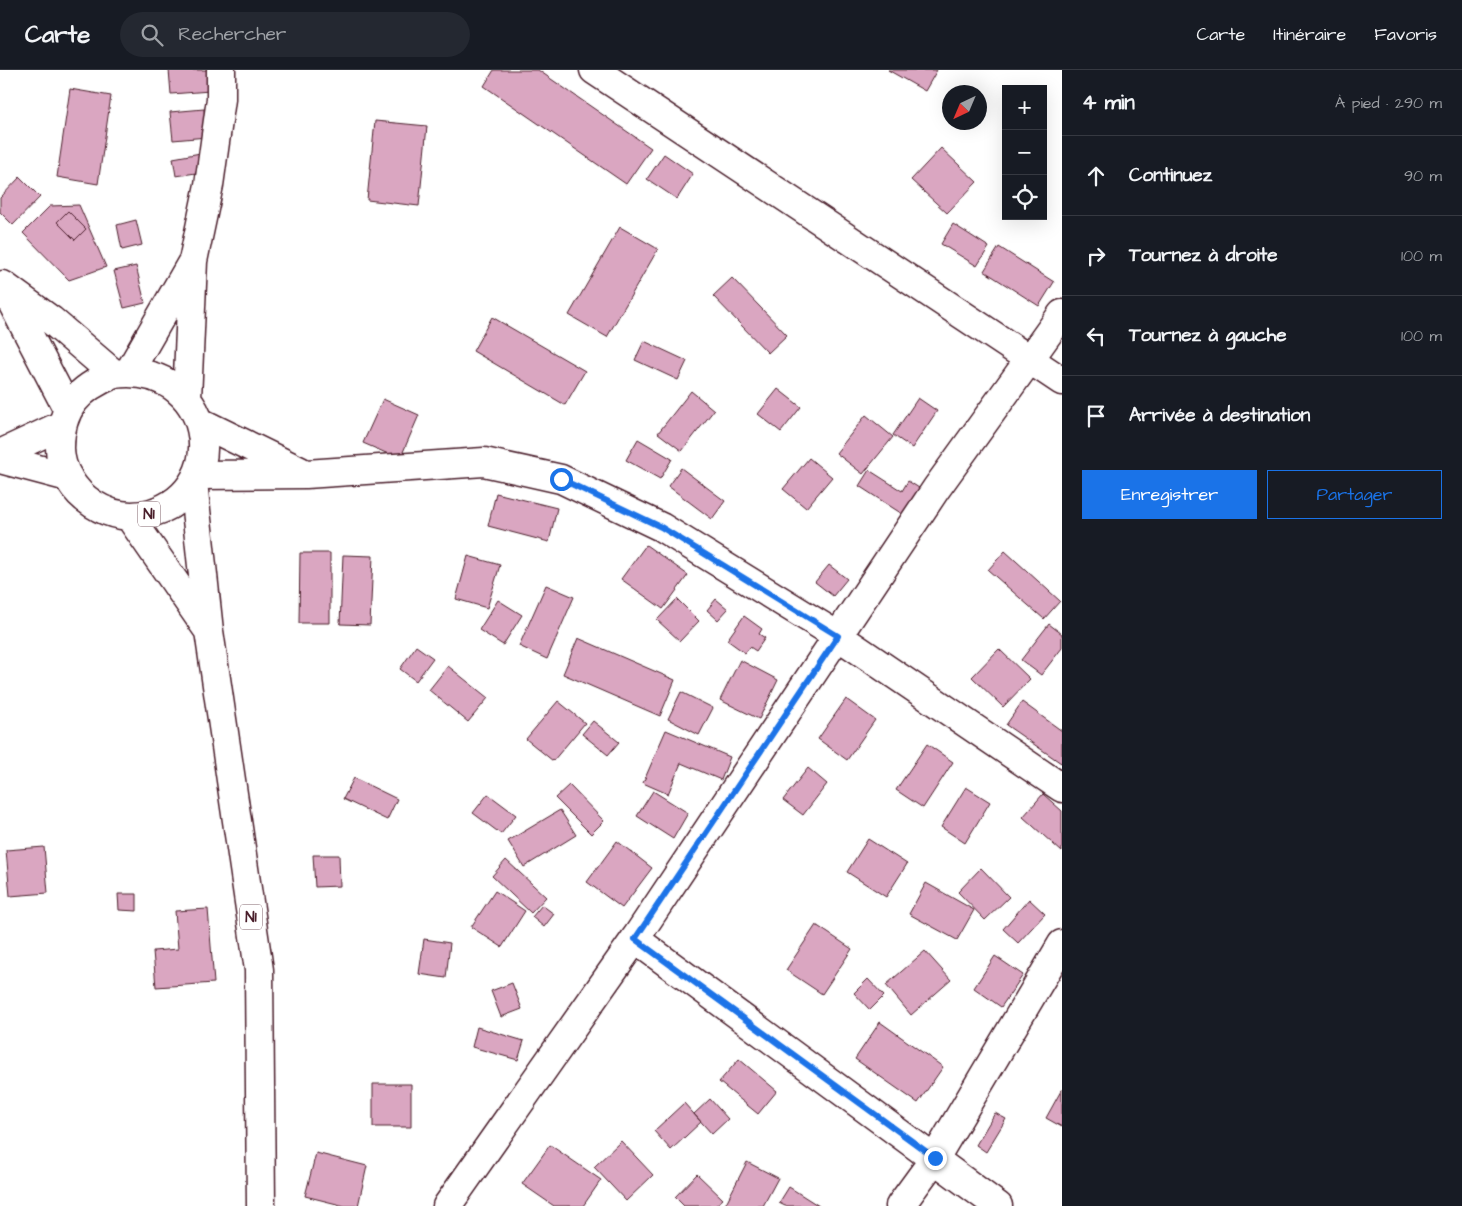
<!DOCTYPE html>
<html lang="fr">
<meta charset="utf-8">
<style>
:root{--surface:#171b24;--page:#242831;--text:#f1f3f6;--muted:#9ea1a6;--line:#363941;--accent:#1a73e8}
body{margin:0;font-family:"Architects Daughter",sans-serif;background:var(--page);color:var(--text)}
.controls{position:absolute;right:15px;top:15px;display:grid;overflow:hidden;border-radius:0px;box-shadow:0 5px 20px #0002}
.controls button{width:45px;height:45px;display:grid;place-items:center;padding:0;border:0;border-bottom:1px solid var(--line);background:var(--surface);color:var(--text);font:25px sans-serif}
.compass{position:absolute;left:942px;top:15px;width:45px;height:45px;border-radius:50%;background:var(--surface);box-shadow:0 5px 20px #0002;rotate:224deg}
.stop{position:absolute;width:15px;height:15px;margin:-11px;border:4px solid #1a73e8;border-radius:50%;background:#fff}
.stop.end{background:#1a73e8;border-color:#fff;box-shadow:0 1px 5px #0008}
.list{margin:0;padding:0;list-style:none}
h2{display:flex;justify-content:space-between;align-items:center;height:65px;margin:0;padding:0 20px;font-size:21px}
h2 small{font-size:16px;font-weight:400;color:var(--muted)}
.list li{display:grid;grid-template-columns:32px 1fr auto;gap:15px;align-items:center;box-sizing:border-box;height:80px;padding:0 20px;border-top:1px solid var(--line)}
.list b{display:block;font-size:19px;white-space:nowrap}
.list em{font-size:16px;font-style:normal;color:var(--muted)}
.actions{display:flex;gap:10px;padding:15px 20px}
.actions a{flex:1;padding:11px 0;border:1px solid var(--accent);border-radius:0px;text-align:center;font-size:18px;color:var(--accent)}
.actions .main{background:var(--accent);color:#fff}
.icon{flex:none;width:28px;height:28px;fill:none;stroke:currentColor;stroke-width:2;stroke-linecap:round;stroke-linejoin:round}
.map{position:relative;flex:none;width:1062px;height:1136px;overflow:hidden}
header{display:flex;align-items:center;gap:30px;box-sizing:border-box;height:70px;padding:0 25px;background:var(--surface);border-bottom:1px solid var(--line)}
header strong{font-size:24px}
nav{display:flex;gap:28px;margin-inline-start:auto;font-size:18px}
.search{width:350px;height:45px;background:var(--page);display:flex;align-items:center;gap:12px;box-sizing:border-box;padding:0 18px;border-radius:28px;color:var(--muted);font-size:19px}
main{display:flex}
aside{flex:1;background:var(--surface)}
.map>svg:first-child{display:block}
.building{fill:#daa6c1;stroke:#4a1f2b}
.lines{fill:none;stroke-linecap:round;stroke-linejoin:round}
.street-casing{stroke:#4a1f2b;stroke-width:31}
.secondary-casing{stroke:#4a1f2b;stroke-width:31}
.highway-casing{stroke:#4a1f2b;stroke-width:31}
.street{stroke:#fff;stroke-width:28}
.secondary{stroke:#fff;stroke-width:28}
.highway{stroke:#fff;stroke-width:28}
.route{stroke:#1a73e8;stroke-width:6}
.labels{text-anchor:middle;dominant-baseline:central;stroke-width:5;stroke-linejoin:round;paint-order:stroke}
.shield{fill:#fff;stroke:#80626b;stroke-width:1}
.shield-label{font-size:15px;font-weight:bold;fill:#4a1f2b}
</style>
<header>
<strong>Carte</strong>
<div class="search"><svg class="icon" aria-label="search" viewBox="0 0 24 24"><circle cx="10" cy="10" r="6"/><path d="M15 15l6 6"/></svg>Rechercher</div>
<nav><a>Carte</a><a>Itinéraire</a><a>Favoris</a></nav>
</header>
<main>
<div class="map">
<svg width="1062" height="1136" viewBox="0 0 1062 1136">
<rect width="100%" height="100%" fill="#fff"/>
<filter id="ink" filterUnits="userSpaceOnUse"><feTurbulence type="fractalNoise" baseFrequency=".02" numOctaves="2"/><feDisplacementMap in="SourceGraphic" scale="10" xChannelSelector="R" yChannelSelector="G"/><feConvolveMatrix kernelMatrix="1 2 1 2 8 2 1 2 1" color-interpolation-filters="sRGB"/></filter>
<g filter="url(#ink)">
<path class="building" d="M 169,0 L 208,0 L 210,21 L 171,24 Z
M 494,0 L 538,0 L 651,78 L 626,114 L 484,16 Z
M 888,0 L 937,0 L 925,21 Z
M 70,19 L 111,26 L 98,114 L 57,107 Z
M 204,39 L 207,67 L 173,70 L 170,42 Z
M 375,51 L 427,56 L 419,136 L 367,130 Z
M 941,78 L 977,112 L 947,143 L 911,110 Z
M 206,82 L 209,101 L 176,106 L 173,88 Z
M 664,84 L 693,104 L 677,129 L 647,109 Z
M 20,107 L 40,127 L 13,155 L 0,142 L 0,128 Z
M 79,135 L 106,197 L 69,210 L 23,163 L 50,136 Z
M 68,141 L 86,159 L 75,170 L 57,152 Z
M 136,150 L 142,175 L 122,180 L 117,155 Z
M 953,154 L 989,177 L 977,196 L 941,174 Z
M 620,157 L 658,179 L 607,267 L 569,245 Z
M 999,177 L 1054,212 L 1039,236 L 984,201 Z
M 136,196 L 145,233 L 124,238 L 114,201 Z
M 732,208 L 787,265 L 768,283 L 713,226 Z
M 492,247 L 585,301 L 565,335 L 473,281 Z
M 644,271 L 687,291 L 678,310 L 635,290 Z
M 778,319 L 801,337 L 781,362 L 758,344 Z
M 691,321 L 714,340 L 682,381 L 658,363 Z
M 918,328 L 937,341 L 912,378 L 893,365 Z
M 383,329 L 419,345 L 400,389 L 363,373 Z
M 866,345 L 893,367 L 863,404 L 836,383 Z
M 638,369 L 672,389 L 660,409 L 626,390 Z
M 809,388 L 832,407 L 806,438 L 783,419 Z
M 681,398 L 725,431 L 712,449 L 668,416 Z
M 869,400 L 902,421 L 908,411 L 927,423 L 910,449 L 859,416 Z
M 496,423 L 557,438 L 549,472 L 488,456 Z
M 646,475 L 688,505 L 663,539 L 621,509 Z
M 1005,481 L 1060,531 L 1044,549 L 988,500 Z
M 300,483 L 330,483 L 330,553 L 299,553 Z
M 343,485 L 373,486 L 370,555 L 340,554 Z
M 468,486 L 500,495 L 487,538 L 456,529 Z
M 829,495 L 847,509 L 833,526 L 815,512 Z
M 546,515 L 574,527 L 547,589 L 519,576 Z
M 677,529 L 699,551 L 680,571 L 657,550 Z
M 716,529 L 728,539 L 718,550 L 707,540 Z
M 498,530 L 522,545 L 503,575 L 479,560 Z
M 744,546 L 762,559 L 759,564 L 765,568 L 756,581 L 750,577 L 745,583 L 727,570 Z
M 1049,554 L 1062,564 L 1062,578 L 1041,605 L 1021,590 Z
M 578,568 L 675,610 L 660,646 L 563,604 Z
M 416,576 L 433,588 L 416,611 L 400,599 Z
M 999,579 L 1030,609 L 1003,637 L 972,607 Z
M 740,590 L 778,610 L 759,649 L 720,630 Z
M 448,596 L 488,628 L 468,652 L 429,620 Z
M 681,622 L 713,638 L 699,665 L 668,649 Z
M 846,629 L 875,650 L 847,690 L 818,669 Z
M 558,631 L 585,653 L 553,691 L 526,669 Z
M 1022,632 L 1062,661 L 1062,692 L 1061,693 L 1006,655 Z
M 593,651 L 619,672 L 608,685 L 582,664 Z
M 666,660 L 730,687 L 721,710 L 681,693 L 668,724 L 643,713 Z
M 927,674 L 953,692 L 923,738 L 896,720 Z
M 808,698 L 827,714 L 803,745 L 783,730 Z
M 354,708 L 397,729 L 387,750 L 343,729 Z
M 569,715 L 604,751 L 591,764 L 555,728 Z
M 966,717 L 990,732 L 965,773 L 941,757 Z
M 653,721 L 688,743 L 673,769 L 637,746 Z
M 488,724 L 516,745 L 501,764 L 473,743 Z
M 1043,724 L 1062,741 L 1062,782 L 1023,747 Z
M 560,740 L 576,765 L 524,797 L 508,771 Z
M 868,769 L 907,794 L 886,827 L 847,802 Z
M 617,771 L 652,798 L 622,838 L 587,812 Z
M 44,777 L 48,823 L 10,826 L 6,780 Z
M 313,785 L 339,785 L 340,816 L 315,817 Z
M 506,790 L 546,827 L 531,843 L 492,806 Z
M 981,798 L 1009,827 L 985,850 L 958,822 Z
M 926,813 L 974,840 L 957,870 L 909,844 Z
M 495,821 L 525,841 L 502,877 L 471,857 Z
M 118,824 L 137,824 L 137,841 L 119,840 Z
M 1029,829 L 1045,844 L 1018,873 L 1003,859 Z
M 542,835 L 554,844 L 544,857 L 532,847 Z
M 208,839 L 214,913 L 156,917 L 153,881 L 178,879 L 175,841 Z
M 816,855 L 852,879 L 822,924 L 786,900 Z
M 424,869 L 450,873 L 446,908 L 419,904 Z
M 925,881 L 951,910 L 911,945 L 886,915 Z
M 995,886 L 1023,905 L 1001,937 L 974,918 Z
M 868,909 L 884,926 L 870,940 L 854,923 Z
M 512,913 L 522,939 L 501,947 L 491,921 Z
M 880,952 L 943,997 L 918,1033 L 855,989 Z
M 477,957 L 524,971 L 518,990 L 472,977 Z
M 739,989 L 777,1021 L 758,1044 L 719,1012 Z
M 373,1014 L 411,1014 L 411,1057 L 373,1057 Z
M 1062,1019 L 1062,1057 L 1046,1048 Z
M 710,1029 L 728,1049 L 712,1064 L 694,1044 Z
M 684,1033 L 701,1052 L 671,1080 L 654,1061 Z
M 995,1043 L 1006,1049 L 986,1082 L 976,1075 Z
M 621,1071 L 653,1105 L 626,1131 L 594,1097 Z
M 550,1075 L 601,1110 L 583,1136 L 554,1136 L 522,1114 Z
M 316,1083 L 367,1096 L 358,1136 L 345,1136 L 305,1126 Z
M 747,1092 L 778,1108 L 763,1136 L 728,1136 L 725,1135 Z
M 697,1104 L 723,1129 L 715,1136 L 684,1136 L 675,1127 Z
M 789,1117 L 819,1136 L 785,1136 L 779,1133 Z"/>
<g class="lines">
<defs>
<path id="street" d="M 1029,290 L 1062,244
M 200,352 L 300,401
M 0,384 L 62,355
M 0,389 L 68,407
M 197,405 L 306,404 L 484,392 L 561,409 L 661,457 L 838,566 L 1062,718
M 635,869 L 998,1136
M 900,1136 L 935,1088 L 1062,874"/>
<path id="secondary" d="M 594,0 L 1062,311
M 447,1136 L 635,869 L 936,419 L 1029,290"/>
<path id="highway" d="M 3,215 L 51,250 L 114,304 C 212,291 236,418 151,443 C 131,449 110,445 93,434 C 74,422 60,400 60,378 C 60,338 79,318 114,304
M 6,221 L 68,340
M 129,302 L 191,194
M 187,329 L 193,191 L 209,115 L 221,29 L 221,0
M 193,412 L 209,561 L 259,900 L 261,1136
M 129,446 L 208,560"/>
</defs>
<use href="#street" class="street-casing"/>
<use href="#secondary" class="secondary-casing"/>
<use href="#highway" class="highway-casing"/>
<use href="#street" class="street"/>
<use href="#secondary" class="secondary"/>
<use href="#highway" class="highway"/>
</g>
</g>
<g class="lines" filter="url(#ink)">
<path class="route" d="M 561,409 L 661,457 L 838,566 L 635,869 L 935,1088"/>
</g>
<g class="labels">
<g class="shield">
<rect x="138" y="431.5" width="22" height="25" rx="4"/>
<rect x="240" y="834.5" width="22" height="25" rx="4"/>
</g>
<g class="shield-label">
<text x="149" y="444">N1</text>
<text x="251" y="847">N1</text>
</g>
</g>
</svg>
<div class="controls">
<button>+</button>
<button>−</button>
<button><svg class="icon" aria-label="locate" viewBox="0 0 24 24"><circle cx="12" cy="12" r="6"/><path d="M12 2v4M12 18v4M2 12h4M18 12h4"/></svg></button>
</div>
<svg class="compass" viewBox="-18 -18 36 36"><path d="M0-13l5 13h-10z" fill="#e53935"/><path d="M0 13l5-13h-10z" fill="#9ea1a6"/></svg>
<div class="stop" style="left:561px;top:409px"></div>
<div class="stop end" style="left:935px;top:1088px"></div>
</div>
<aside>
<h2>4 min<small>À pied · 290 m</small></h2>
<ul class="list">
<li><svg class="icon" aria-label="ahead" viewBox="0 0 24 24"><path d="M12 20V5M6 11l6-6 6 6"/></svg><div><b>Continuez</b></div><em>90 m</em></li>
<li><svg class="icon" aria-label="right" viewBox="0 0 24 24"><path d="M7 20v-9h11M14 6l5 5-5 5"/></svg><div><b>Tournez à droite</b></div><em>100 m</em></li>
<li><svg class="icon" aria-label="left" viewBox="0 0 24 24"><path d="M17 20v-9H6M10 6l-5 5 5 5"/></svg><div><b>Tournez à gauche</b></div><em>100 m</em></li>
<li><svg class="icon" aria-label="arrive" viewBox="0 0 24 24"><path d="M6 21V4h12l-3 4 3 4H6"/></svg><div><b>Arrivée à destination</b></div></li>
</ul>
<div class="actions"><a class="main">Enregistrer</a><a>Partager</a></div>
</aside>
</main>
